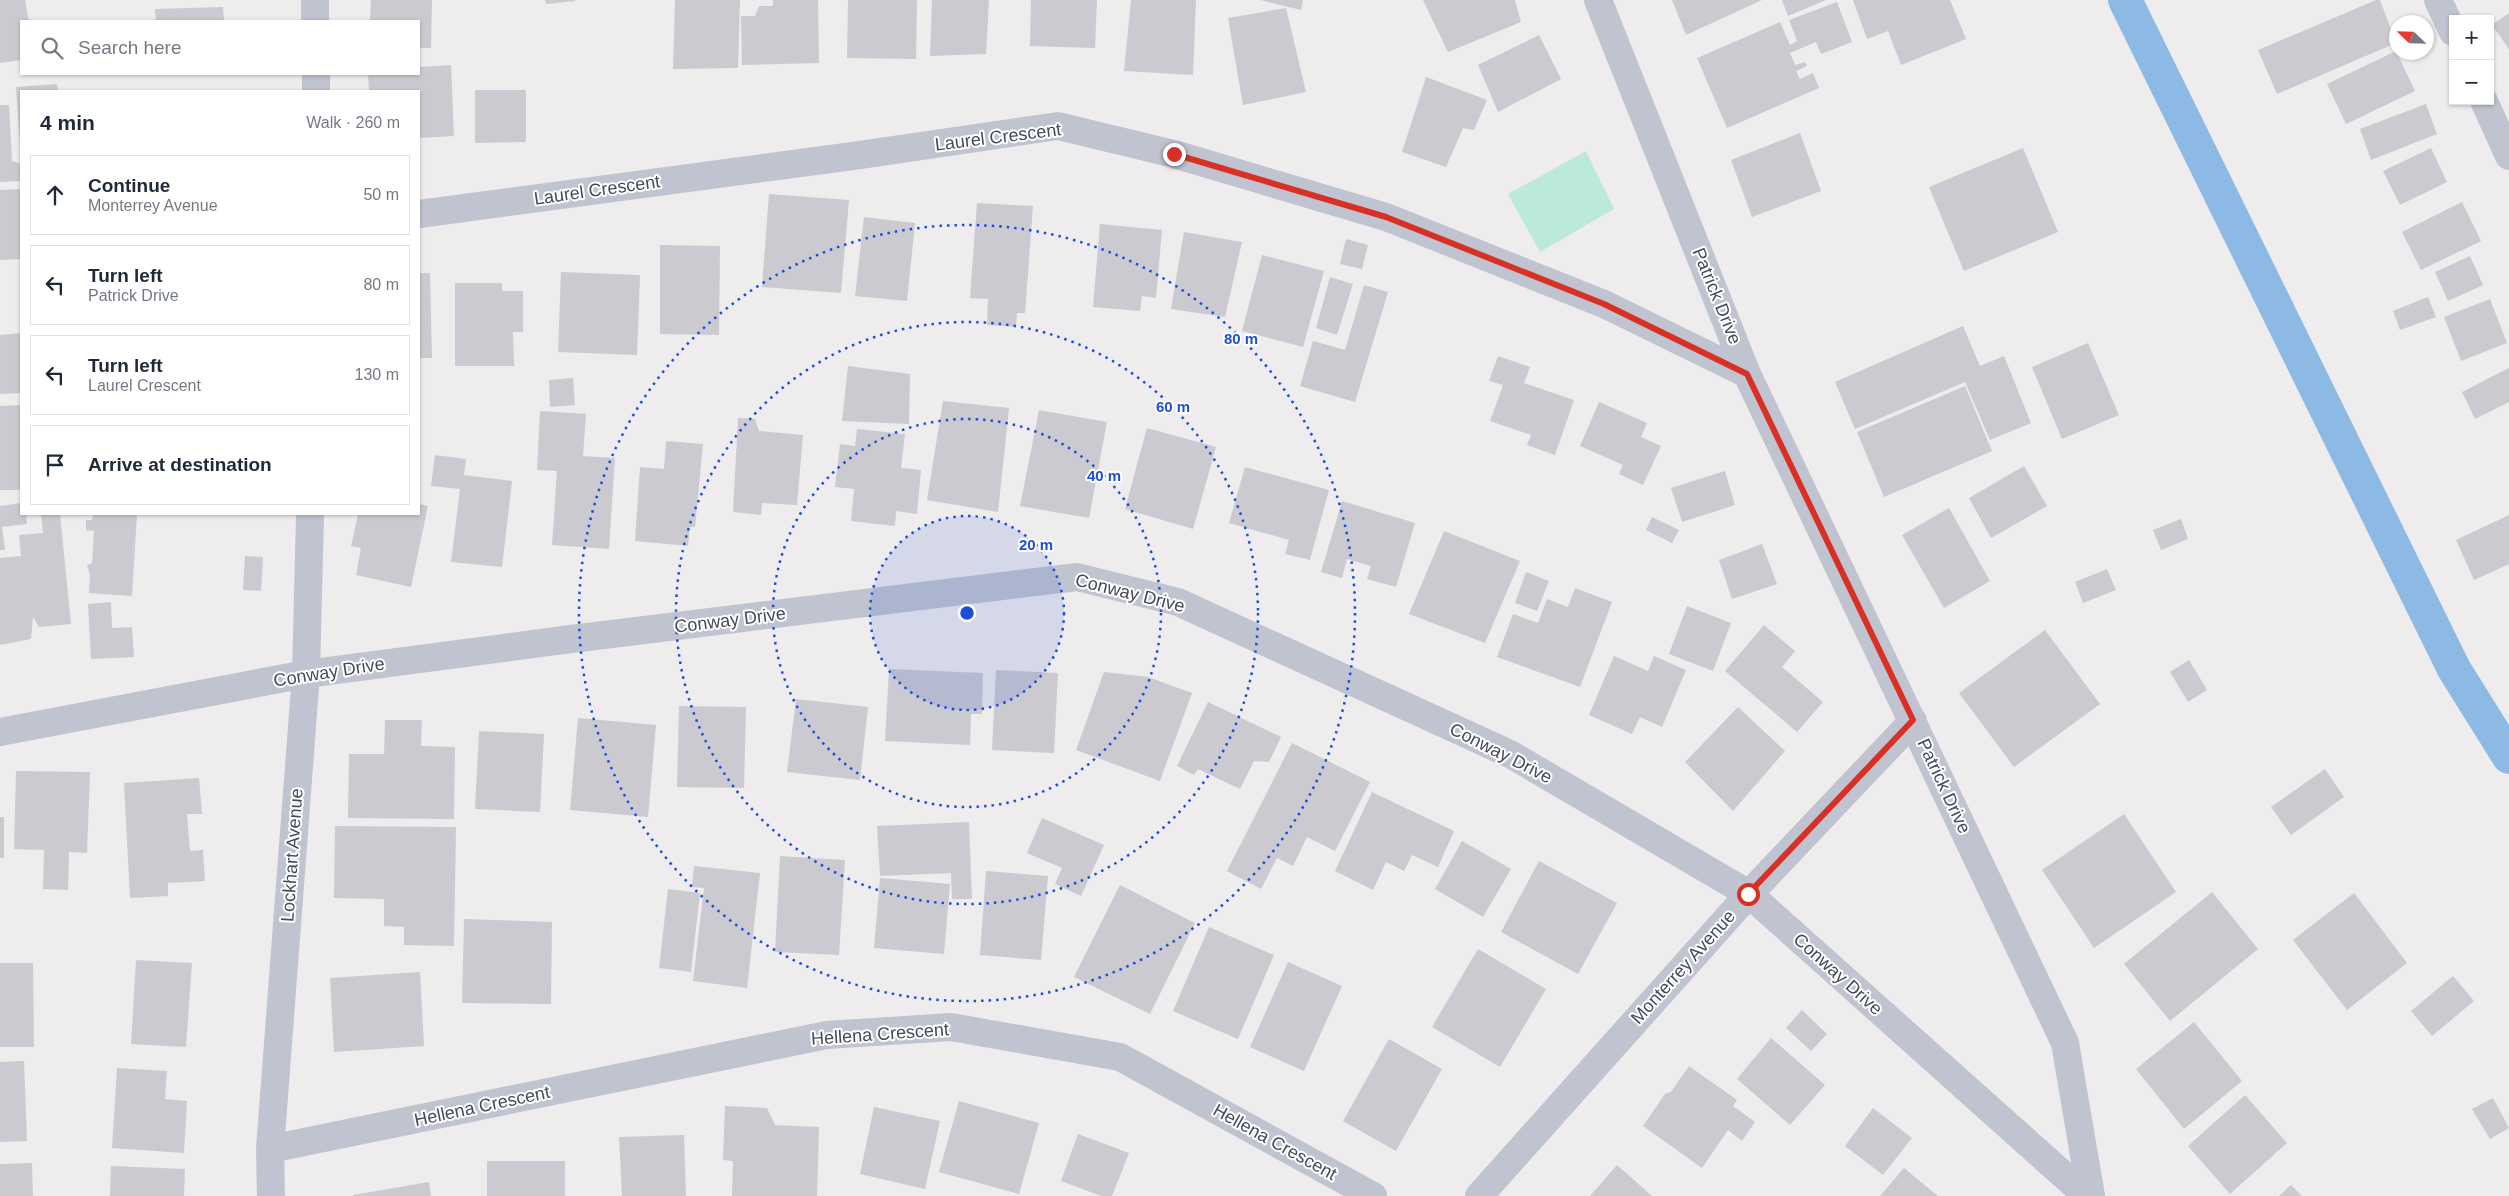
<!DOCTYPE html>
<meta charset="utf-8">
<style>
:root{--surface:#fff;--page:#f2f2f3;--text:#1f2937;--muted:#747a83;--line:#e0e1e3}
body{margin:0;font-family:Arial,sans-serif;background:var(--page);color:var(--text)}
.controls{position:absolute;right:15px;top:15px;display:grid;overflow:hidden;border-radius:0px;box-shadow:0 1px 4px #0004}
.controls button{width:45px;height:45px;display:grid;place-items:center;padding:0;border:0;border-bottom:1px solid var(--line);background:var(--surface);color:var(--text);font:25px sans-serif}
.compass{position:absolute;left:2389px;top:15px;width:45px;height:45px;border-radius:50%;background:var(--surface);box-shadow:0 1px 4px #0004;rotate:293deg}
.stop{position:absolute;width:15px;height:15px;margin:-11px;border:4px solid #d93025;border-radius:50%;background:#fff}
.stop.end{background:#d93025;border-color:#fff;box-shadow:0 1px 5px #0008}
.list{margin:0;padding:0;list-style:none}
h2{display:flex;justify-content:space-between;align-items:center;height:65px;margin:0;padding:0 20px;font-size:21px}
h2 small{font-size:16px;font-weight:400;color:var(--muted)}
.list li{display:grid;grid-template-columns:32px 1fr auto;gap:15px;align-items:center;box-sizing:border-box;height:80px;margin:0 10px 10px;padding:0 10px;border:1px solid var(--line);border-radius:0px}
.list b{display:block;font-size:19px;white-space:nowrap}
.list p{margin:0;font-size:16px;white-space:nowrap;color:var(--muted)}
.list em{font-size:16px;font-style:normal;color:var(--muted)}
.icon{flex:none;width:28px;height:28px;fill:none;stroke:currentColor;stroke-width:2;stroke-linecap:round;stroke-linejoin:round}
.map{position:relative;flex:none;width:2509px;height:1196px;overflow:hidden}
.search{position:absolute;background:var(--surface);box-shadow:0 1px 4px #0004;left:20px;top:20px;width:400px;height:55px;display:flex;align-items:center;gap:12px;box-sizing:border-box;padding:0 18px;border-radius:0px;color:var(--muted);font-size:19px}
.panel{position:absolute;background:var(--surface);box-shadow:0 1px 4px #0004;left:20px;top:90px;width:400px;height:425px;border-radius:0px}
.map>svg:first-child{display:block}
.green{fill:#bceada}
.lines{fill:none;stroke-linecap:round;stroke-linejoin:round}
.canal{stroke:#8cbae4;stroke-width:34}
.building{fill:#cacad0}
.minor{stroke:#c0c4d0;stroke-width:28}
.route{stroke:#d93025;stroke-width:6}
.ring{fill:none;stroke:#1d4ed8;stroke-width:2.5;stroke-dasharray:2.5 5}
.labels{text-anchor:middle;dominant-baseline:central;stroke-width:4;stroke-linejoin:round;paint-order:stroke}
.street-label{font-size:18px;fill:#464a58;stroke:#fff}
.centre{fill:#1d4ed8;stroke:#fff;stroke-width:2.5}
.ring-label{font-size:15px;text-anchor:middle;font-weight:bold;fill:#1d4ed8;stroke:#fff;stroke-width:4;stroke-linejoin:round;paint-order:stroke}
</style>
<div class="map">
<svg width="2509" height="1196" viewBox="0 0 2509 1196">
<rect width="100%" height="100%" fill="#eeecec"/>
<path class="green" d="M 1586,151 L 1614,209 L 1540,252 L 1508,194 Z"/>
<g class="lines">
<path class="canal" d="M 2125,0 L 2454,669 L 2509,757"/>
</g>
<path class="building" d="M 0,0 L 25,0 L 29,21 L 21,21 L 21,60 L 0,63 Z
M 371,0 L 432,0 L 431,48 L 419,48 L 419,21 L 370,21 Z
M 545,0 L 575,0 L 575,1 L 546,4 Z
M 675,0 L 740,0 L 738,68 L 673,69 Z
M 773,0 L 818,0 L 819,63 L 742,65 L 741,16 L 755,16 L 759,6 L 773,6 Z
M 848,0 L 917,0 L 916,59 L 847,58 Z
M 932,0 L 989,0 L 986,54 L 930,56 Z
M 1031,0 L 1097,0 L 1095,48 L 1030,46 Z
M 1131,0 L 1196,0 L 1193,75 L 1124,71 Z
M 1260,0 L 1303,0 L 1301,10 Z
M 1423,0 L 1515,0 L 1521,22 L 1448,52 Z
M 1672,0 L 1762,0 L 1686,35 Z
M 1782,0 L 1826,0 L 1788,16 Z
M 1853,0 L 1950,0 L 1966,39 L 1901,65 L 1888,31 L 1867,39 Z
M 2376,0 L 2380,0 L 2396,43 L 2277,94 L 2258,50 Z
M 1837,2 L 1852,42 L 1821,54 L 1816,42 L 1790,53 L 1795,65 L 1805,62 L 1807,66 L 1796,71 L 1800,79 L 1813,73 L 1819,88 L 1727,128 L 1697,58 L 1780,22 L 1790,45 L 1797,41 L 1789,20 Z
M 223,7 L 224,21 L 156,21 L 155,9 Z
M 1286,8 L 1306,92 L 1243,105 L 1228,18 Z
M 2509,13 L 2509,49 L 2492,25 Z
M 1539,35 L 1561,79 L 1498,112 L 1478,65 Z
M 2396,51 L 2415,91 L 2346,124 L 2327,84 Z
M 451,65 L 454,136 L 419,138 L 419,91 L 369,91 L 368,74 L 419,74 L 419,67 Z
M 1426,77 L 1487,100 L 1474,130 L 1463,128 L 1446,167 L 1402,152 Z
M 57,84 L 58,91 L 21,91 L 20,145 L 16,87 Z
M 475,90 L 526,90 L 526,142 L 475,143 Z
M 2426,104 L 2437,134 L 2371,160 L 2360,129 Z
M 0,105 L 9,105 L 12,161 L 21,164 L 21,181 L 0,182 Z
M 1800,133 L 1821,191 L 1752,217 L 1731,160 Z
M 2023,148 L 2058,232 L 1964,271 L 1929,187 Z
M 2431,148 L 2447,182 L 2400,205 L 2383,171 Z
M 21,189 L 21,259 L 0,260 L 0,190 Z
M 769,194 L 849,200 L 841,293 L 762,287 Z
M 2462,202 L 2481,241 L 2421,270 L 2402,232 Z
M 977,203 L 1033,206 L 1025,313 L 1017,313 L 1016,327 L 987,325 L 988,299 L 970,298 Z
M 864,217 L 915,223 L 907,301 L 855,296 Z
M 1100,224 L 1162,230 L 1156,298 L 1142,296 L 1140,311 L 1093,307 Z
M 1184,232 L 1242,242 L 1225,317 L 1171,309 Z
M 1346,239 L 1368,245 L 1362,269 L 1340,264 Z
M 660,245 L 720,246 L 719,335 L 660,334 Z
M 1262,255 L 1324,271 L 1303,347 L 1242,331 Z
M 2470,256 L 2483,285 L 2448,301 L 2435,272 Z
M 561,272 L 640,275 L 637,355 L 558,352 Z
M 419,273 L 430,273 L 432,358 L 419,358 Z
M 1330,277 L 1353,284 L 1337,335 L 1316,328 Z
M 455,283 L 502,283 L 502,291 L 523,291 L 523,332 L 513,332 L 514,366 L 455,366 Z
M 1364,285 L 1388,292 L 1355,402 L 1300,386 L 1313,341 L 1345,350 Z
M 2428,297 L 2436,317 L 2400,330 L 2393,311 Z
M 2490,299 L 2507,343 L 2461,361 L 2444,317 Z
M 1963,326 L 1980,366 L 2004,356 L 2031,423 L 1990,440 L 1965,382 L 1855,429 L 1835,382 Z
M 21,333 L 21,393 L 0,394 L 0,335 Z
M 2088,343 L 2119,415 L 2062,439 L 2032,367 Z
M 1498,356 L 1530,367 L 1524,383 L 1574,400 L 1555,455 L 1527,445 L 1531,435 L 1490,421 L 1503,385 L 1489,381 Z
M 848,366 L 910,374 L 909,424 L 842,421 Z
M 2509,368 L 2509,402 L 2475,419 L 2462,392 Z
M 573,378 L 575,405 L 550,407 L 549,380 Z
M 1965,386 L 1992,451 L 1884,497 L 1857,432 Z
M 943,401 L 1009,408 L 998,512 L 927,500 Z
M 1599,402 L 1647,423 L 1641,437 L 1661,446 L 1643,485 L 1619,474 L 1623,465 L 1580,446 Z
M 21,405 L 21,490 L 0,490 L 0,406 Z
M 1039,410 L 1107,422 L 1089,518 L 1020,506 Z
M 540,411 L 586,414 L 583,456 L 615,458 L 609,549 L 552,545 L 557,471 L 537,470 Z
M 738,418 L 755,419 L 759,431 L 803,435 L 797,505 L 762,503 L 761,515 L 733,512 Z
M 1147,428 L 1216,447 L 1193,529 L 1125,509 Z
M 857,429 L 905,434 L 901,468 L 921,470 L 917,514 L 896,511 L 895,526 L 851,521 L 854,489 L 835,487 L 840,444 L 855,446 Z
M 666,441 L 703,444 L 695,527 L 690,527 L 688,546 L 635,541 L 640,467 L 664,469 Z
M 435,455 L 466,459 L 464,475 L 512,481 L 502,567 L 451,562 L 460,489 L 431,486 Z
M 2024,466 L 2047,506 L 1991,538 L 1969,498 Z
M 1245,467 L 1329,490 L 1310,560 L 1285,554 L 1289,540 L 1229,523 Z
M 1725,471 L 1735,505 L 1682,522 L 1671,488 Z
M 1342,501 L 1415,523 L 1396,587 L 1367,579 L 1371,566 L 1347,559 L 1342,578 L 1321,572 Z
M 21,503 L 21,514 L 26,514 L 27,524 L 2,527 L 5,550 L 0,550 L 0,506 Z
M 419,504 L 428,506 L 411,587 L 356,575 L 361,548 L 351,546 L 358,514 L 419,514 Z
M 1949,508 L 1990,581 L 1944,608 L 1902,535 Z
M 41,514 L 60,514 L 71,624 L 39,627 L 33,617 L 31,639 L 0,645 L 0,558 L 21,556 L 19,535 L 43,533 Z
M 93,514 L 137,514 L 132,596 L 89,593 L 90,575 L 87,565 L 92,563 L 94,531 L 86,530 L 86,520 L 92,520 Z
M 2509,515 L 2509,564 L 2474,580 L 2456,540 Z
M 1652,517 L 1679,530 L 1672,543 L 1646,530 Z
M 2181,519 L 2188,539 L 2161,550 L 2153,530 Z
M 1444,531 L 1520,561 L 1485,643 L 1409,614 Z
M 1762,544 L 1777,584 L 1732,599 L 1719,560 Z
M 245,556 L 263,557 L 261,591 L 243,590 Z
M 2107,569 L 2116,590 L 2083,603 L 2075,582 Z
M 1526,572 L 1549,581 L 1537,611 L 1515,603 Z
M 1575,588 L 1612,602 L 1580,687 L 1497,657 L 1513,614 L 1538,623 L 1547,599 L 1568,607 Z
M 111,602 L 112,628 L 132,627 L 134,657 L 91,659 L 88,604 Z
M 1687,606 L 1731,623 L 1713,671 L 1669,654 Z
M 1764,625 L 1795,651 L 1782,667 L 1823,702 L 1797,732 L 1725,671 Z
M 2045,630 L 2100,704 L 2014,767 L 1959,693 Z
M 1614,656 L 1648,671 L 1654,656 L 1686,670 L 1662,727 L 1640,717 L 1632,734 L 1589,715 Z
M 2189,660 L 2207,690 L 2188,702 L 2170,672 Z
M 889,669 L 983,673 L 982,714 L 971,714 L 970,745 L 885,741 Z
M 996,670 L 1058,673 L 1054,753 L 992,750 Z
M 1104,672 L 1148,677 L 1192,693 L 1160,781 L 1076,750 Z
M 796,699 L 868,707 L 860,780 L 787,772 Z
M 1208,702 L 1281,737 L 1269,762 L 1254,761 L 1240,789 L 1198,769 L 1194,775 L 1177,766 Z
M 679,706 L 746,707 L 744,788 L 677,787 Z
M 1738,707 L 1785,751 L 1733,811 L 1685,762 Z
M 578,718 L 656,725 L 648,817 L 570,810 Z
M 385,720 L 422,720 L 421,746 L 455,747 L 454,819 L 348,818 L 349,754 L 384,754 Z
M 479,731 L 544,734 L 540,812 L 475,809 Z
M 1292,743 L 1370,782 L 1335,851 L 1307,837 L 1293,866 L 1277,858 L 1261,889 L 1227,871 Z
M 2325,769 L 2344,797 L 2291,835 L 2271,807 Z
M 16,771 L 90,772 L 87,853 L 69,852 L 68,890 L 43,889 L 44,850 L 14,849 Z
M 199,778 L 202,814 L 187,814 L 190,851 L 203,850 L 205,881 L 168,883 L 168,896 L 130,898 L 124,783 Z
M 1372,792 L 1454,831 L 1438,867 L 1412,855 L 1404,871 L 1386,862 L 1373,890 L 1335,871 Z
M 2124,814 L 2176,892 L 2094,948 L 2042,870 Z
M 0,817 L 4,817 L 4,858 L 0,858 Z
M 1042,818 L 1104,845 L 1081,896 L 1055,884 L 1062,868 L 1027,853 Z
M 969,822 L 972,899 L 952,899 L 951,873 L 880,876 L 877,826 Z
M 335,826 L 456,827 L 454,946 L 404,945 L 404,927 L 384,926 L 384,899 L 334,898 Z
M 1462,841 L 1511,869 L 1483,917 L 1435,889 Z
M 780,856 L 845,860 L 839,955 L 775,952 Z
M 1539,861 L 1617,903 L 1578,974 L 1501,932 Z
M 694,866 L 760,873 L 747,988 L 693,981 L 704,888 L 692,887 Z
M 986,871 L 1048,876 L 1041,960 L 980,955 Z
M 880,878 L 950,884 L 944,954 L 874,948 Z
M 1120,885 L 1195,923 L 1150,1014 L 1074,977 Z
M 668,889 L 700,893 L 691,972 L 659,968 Z
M 2212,892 L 2258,949 L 2170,1021 L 2124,964 Z
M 2354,893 L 2407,963 L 2347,1010 L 2293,940 Z
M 464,919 L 552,922 L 551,1004 L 462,1003 Z
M 1209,927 L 1274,955 L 1238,1039 L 1173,1011 Z
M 1478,949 L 1546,989 L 1500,1067 L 1432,1027 Z
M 136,960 L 192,963 L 186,1047 L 131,1044 Z
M 1288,962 L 1342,986 L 1304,1071 L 1250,1047 Z
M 0,963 L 33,963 L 34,1047 L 0,1047 Z
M 420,972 L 424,1046 L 334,1052 L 330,978 Z
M 2453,976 L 2474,1001 L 2432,1036 L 2411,1011 Z
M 1802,1010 L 1827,1034 L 1811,1051 L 1786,1028 Z
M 2194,1022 L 2242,1081 L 2184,1129 L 2136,1069 Z
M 1771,1038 L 1825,1085 L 1790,1125 L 1737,1079 Z
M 1389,1039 L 1442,1069 L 1396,1151 L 1343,1121 Z
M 24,1061 L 27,1141 L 0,1142 L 0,1062 Z
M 1689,1066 L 1737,1100 L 1733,1106 L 1755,1122 L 1742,1141 L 1728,1130 L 1702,1168 L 1643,1126 L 1665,1094 L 1671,1092 Z
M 117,1068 L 167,1071 L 165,1099 L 187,1101 L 184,1153 L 112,1148 Z
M 2245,1095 L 2287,1143 L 2230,1194 L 2188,1146 Z
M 2493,1098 L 2509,1128 L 2490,1139 L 2472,1109 Z
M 959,1101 L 1039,1123 L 1019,1194 L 939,1172 Z
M 725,1106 L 767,1108 L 775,1125 L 819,1127 L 817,1196 L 732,1196 L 733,1161 L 723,1160 Z
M 874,1107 L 940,1121 L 925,1189 L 860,1174 Z
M 1873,1108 L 1912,1138 L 1883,1175 L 1845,1146 Z
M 1078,1134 L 1129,1153 L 1112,1196 L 1101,1196 L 1061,1181 Z
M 684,1135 L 686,1196 L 622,1196 L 619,1137 Z
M 487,1161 L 565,1161 L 565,1196 L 487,1196 Z
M 32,1163 L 33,1196 L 0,1196 L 0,1164 Z
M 1617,1165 L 1652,1196 L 1590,1196 Z
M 111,1166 L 185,1169 L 184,1196 L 110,1196 Z
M 1904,1168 L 1938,1196 L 1880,1196 Z
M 429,1182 L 431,1196 L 353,1196 L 353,1195 Z
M 2291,1185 L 2302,1196 L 2279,1196 Z"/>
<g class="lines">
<path class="minor" d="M 315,0 L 315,21
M 1598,0 L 1747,374 L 2065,1043 L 2091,1196
M 2438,0 L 2453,32
M 316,74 L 316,91
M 2484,101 L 2509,156
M 419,214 L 853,156 L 1058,126 L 1174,154 L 1386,217 L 1604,304 L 1747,374
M 0,732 L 306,674 L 571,639 L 1077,577 L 1178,602 L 1510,754 L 1749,894 L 2087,1196
M 270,1149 L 827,1035 L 951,1027 L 1120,1057 L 1373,1196
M 271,1196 L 270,1149 L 306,674 L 310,514
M 1479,1196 L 1749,894 L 1913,721"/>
</g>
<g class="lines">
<path class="route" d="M 1174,154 L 1386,217 L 1604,304 L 1747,374 L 1913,720 L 1748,894"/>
</g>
<circle cx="967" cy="613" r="97" fill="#1d4ed8" fill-opacity=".12"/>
<g class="ring">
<circle cx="967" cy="613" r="97"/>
<circle cx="967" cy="613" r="194"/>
<circle cx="967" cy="613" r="291"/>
<circle cx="967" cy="613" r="388"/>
</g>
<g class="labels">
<g class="street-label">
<text transform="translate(998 137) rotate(-7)">Laurel Crescent</text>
<text transform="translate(597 190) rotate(-8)">Laurel Crescent</text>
<text transform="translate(1717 296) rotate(68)">Patrick Drive</text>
<text transform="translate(1130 593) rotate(14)">Conway Drive</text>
<text transform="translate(730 620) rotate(-7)">Conway Drive</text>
<text transform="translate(329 672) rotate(-9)">Conway Drive</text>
<text transform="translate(1501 753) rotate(27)">Conway Drive</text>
<text transform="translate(1944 786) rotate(65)">Patrick Drive</text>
<text transform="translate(292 855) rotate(-86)">Lockhart Avenue</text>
<text transform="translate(1683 967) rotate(-48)">Monterrey Avenue</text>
<text transform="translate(1838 974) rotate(42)">Conway Drive</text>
<text transform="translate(880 1034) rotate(-4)">Hellena Crescent</text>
<text transform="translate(482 1106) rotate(-12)">Hellena Crescent</text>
<text transform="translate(1275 1142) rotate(29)">Hellena Crescent</text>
</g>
</g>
<circle cx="967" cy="613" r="8" class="centre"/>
<g class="ring-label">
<text x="1241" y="344">80 m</text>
<text x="1173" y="412">60 m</text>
<text x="1104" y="481">40 m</text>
<text x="1036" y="550">20 m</text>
</g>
</svg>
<div class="controls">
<button>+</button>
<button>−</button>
</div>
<svg class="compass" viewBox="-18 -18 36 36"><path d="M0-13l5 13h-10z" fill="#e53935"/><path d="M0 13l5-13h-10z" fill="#747a83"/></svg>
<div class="stop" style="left:1748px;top:894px"></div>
<div class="stop end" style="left:1174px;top:154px"></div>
<div class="search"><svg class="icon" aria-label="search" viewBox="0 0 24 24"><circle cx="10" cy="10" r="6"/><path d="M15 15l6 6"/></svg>Search here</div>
<section class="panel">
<h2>4 min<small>Walk · 260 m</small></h2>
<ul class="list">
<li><svg class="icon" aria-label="ahead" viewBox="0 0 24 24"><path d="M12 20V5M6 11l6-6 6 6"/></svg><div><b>Continue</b><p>Monterrey Avenue</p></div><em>50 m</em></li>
<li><svg class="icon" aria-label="left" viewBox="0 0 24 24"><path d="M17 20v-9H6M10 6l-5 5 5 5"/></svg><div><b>Turn left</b><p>Patrick Drive</p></div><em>80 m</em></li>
<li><svg class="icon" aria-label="left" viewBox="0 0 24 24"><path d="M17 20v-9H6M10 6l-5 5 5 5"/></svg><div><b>Turn left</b><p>Laurel Crescent</p></div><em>130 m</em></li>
<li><svg class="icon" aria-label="arrive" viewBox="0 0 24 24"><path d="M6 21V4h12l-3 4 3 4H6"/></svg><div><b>Arrive at destination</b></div></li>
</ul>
</section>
</div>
